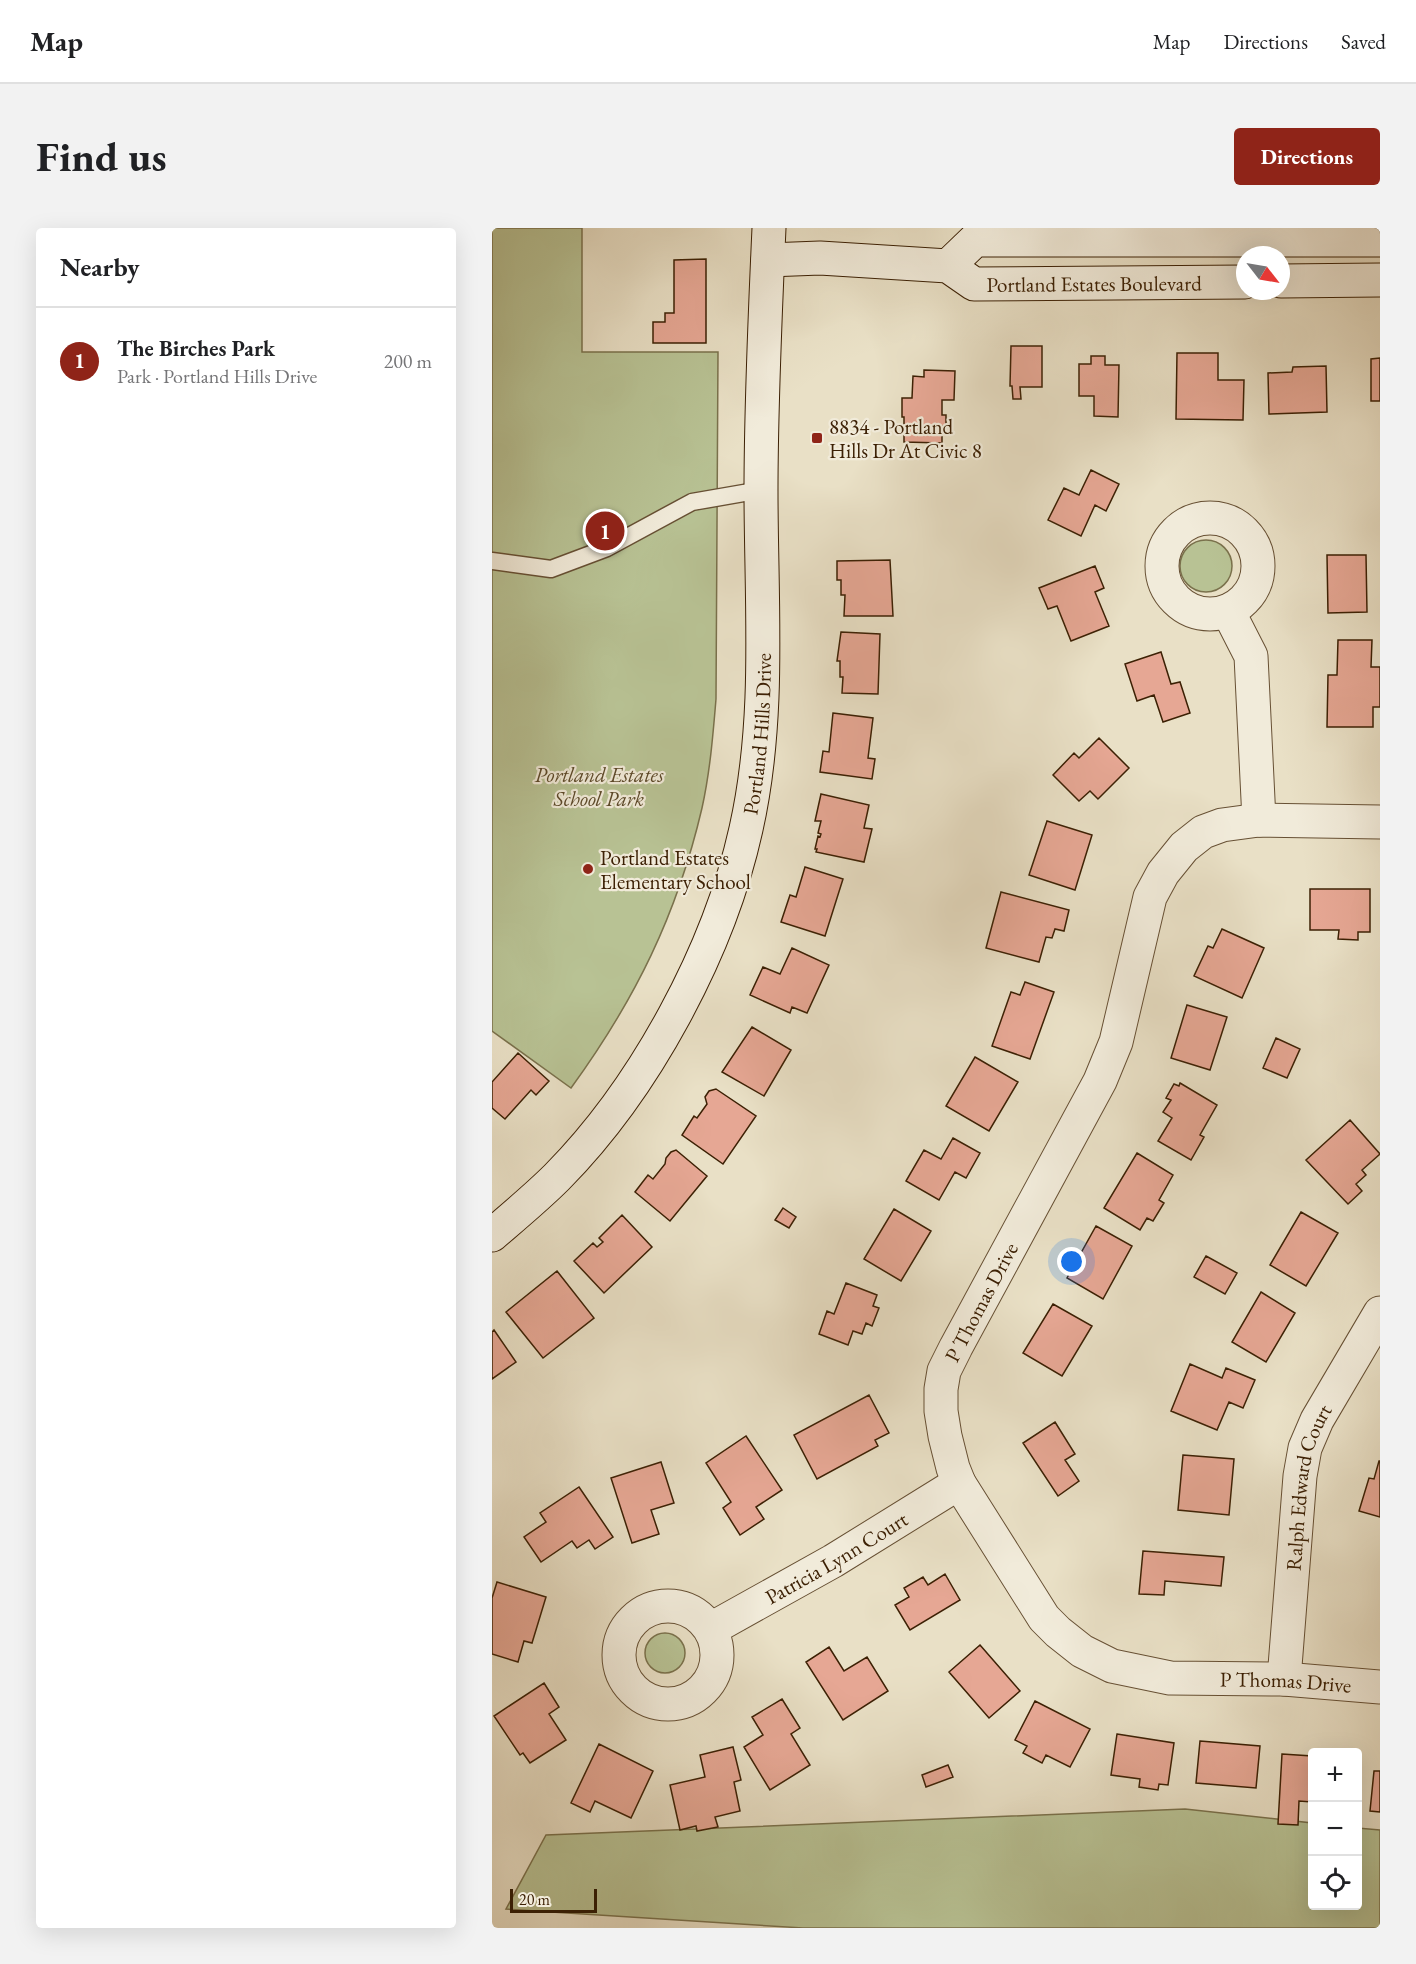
<!DOCTYPE html>
<meta charset="utf-8">
<style>
:root{--surface:#fff;--page:#f2f2f2;--text:#202124;--muted:#757577;--line:#e0e0e0;--accent:#8f2418}
body{margin:0;font-family:"EB Garamond",serif;background:var(--page);color:var(--text)}
.controls{position:absolute;right:18px;bottom:18px;display:grid;overflow:hidden;border-radius:6px;box-shadow:0 6px 24px #0002}
.controls button{width:54px;height:54px;display:grid;place-items:center;padding:0;border:0;border-bottom:2px solid var(--line);background:var(--surface);color:var(--text);font:30px sans-serif}
.compass{position:absolute;left:744px;top:18px;width:54px;height:54px;border-radius:50%;background:var(--surface);box-shadow:0 6px 24px #0002;rotate:121deg}
.scale{position:absolute;left:18px;bottom:15px;width:87px;box-sizing:border-box;padding-left:6px;border:3px solid #3c2004;border-top:0;font-size:16px;line-height:21px;white-space:nowrap;color:#3c2004;-webkit-text-stroke:4px #f1ebda;paint-order:stroke}
.you{position:absolute;left:580px;top:1034px;width:21px;height:21px;margin:-15px;border:4px solid #fff;border-radius:50%;background:#1a73e8;box-shadow:0 0 0 9px #1a73e833}
.badge{display:grid;place-items:center;width:39px;height:39px;border-radius:50%;background:var(--accent);color:#fff;font-size:20px;font-weight:700}
.pin{position:absolute;translate:-50% -50%;border:3px solid #fff;box-shadow:0 2px 6px #0006}
.list{margin:0;padding:0;list-style:none}
h2{display:flex;justify-content:space-between;align-items:center;height:78px;margin:0;padding:0 24px;font-size:26px}
h2 small{font-size:20px;font-weight:400;color:var(--muted)}
.list li{display:grid;grid-template-columns:39px 1fr auto;gap:18px;align-items:center;box-sizing:border-box;height:108px;padding:0 24px;border-top:2px solid var(--line)}
.list b{display:block;font-size:22px;white-space:nowrap}
.list p{margin:0;font-size:20px;white-space:nowrap;color:var(--muted)}
.list em{font-size:20px;font-style:normal;color:var(--muted)}
.icon{flex:none;width:33px;height:33px;fill:none;stroke:currentColor;stroke-width:2;stroke-linecap:round;stroke-linejoin:round}
.map{position:relative;flex:none;width:888px;height:1700px;overflow:hidden;border-radius:6px}
header{display:flex;align-items:center;gap:36px;box-sizing:border-box;height:84px;padding:0 30px;background:var(--surface);border-bottom:2px solid var(--line)}
header strong{font-size:28px}
nav{display:flex;gap:33px;margin-inline-start:auto;font-size:21px}
.intro{display:flex;align-items:center;justify-content:space-between;box-sizing:border-box;height:144px;padding:0 36px}
h1{margin:0;font-size:42px}
.button{padding:15px 27px;border-radius:6px;background:var(--accent);color:#fff;font-size:21px;font-weight:700}
main{display:flex;gap:36px;padding:0 36px}
aside{flex:1;background:var(--surface);border-radius:6px;box-shadow:0 6px 24px #0002}
.map>svg:first-child{display:block}
.green{fill:#b8c294;stroke:#7a714c;stroke-width:1.5}
.building{fill:#e6a794;stroke:#3c2004;stroke-width:1.5}
.lines{fill:none;stroke-linecap:round;stroke-linejoin:round}
.lane-casing{stroke:#675034;stroke-width:19}
.street-casing{stroke:#675034;stroke-width:35}
.secondary-casing{stroke:#3c2004;stroke-width:35}
.lane{stroke:#f1ebda;stroke-width:16}
.street{stroke:#f1ebda;stroke-width:33}
.secondary{stroke:#f1ebda;stroke-width:33}
.poi-dot{fill:#8f2418;stroke:#f1ebda;stroke-width:2}
.labels{text-anchor:middle;dominant-baseline:central;stroke-width:4.5;stroke-linejoin:round;paint-order:stroke}
.street-label{font-size:21px;fill:#3c2004;stroke:#f1ebda}
.poi-label{font-size:21px;fill:#3c2004;stroke:#f1ebda;text-anchor:start}
.park-label{font-size:21px;font-style:italic;fill:#5b4828;stroke:#f1ebda}
</style>
<header>
<strong>Map</strong>
<nav><a>Map</a><a>Directions</a><a>Saved</a></nav>
</header>
<div class="intro"><h1>Find us</h1><a class="button">Directions</a></div>
<main>
<aside>
<h2>Nearby<small></small></h2>
<ul class="list">
<li><span class="badge">1</span><div><b>The Birches Park</b><p>Park · Portland Hills Drive</p></div><em>200 m</em></li>
</ul>
</aside>
<div class="map">
<svg width="888" height="1700" viewBox="0 0 888 1700">
<rect width="100%" height="100%" fill="#e9e0c6"/>
<filter id="stains"><feTurbulence type="fractalNoise" baseFrequency=".00333" numOctaves="4"/><feColorMatrix values="0 0 0 0 .2 0 0 0 0 .09 0 0 0 0 .02 0 0 0 .5 -.17"/></filter>
<radialGradient id="worn" r=".72"><stop offset=".6" stop-color="#630" stop-opacity="0"/><stop offset="1" stop-color="#630" stop-opacity=".3"/></radialGradient>
<path class="green" d="M 0,0 L 90,0 L 90,124 L 226,124 L 224,471 C 221,507 218,544 210,580 C 185,687 143,772 79,860 L 0,803 Z
M688 338a26 26 0 1 1 52 0a26 26 0 1 1-52 0Z
M153 1425a20 20 0 1 1 40 0a20 20 0 1 1-40 0Z
M 693,1581 L 820,1595 L 820,1678 L 866,1678 L 866,1600 L 888,1602 L 888,1700 L 311,1700 L 14,1681 L 54,1607 Z"/>
<path class="building" d="M 214,31 L 214,115 L 161,115 L 161,94 L 173,94 L 173,85 L 182,85 L 182,32 Z
M 519,118 L 550,118 L 550,159 L 528,159 L 529,171 L 521,171 L 520,158 L 518,158 Z
M 685,125 L 726,125 L 726,152 L 752,152 L 751,192 L 684,191 Z
M 599,128 L 613,128 L 613,137 L 627,137 L 626,189 L 602,188 L 602,168 L 587,168 L 587,136 L 599,136 Z
M 888,130 L 888,173 L 879,173 L 879,131 Z
M 834,138 L 835,184 L 777,186 L 776,145 L 800,144 L 801,139 Z
M 432,142 L 463,143 L 462,172 L 450,172 L 450,187 L 454,187 L 454,198 L 450,198 L 450,215 L 412,214 L 412,189 L 410,189 L 410,170 L 420,170 L 421,148 L 432,149 Z
M 599,242 L 627,256 L 614,283 L 603,277 L 589,308 L 556,292 L 572,260 L 587,267 Z
M 835,327 L 874,327 L 875,384 L 836,385 Z
M 398,332 L 401,388 L 352,388 L 353,367 L 349,367 L 349,352 L 345,352 L 345,333 Z
M 603,338 L 612,360 L 603,364 L 617,398 L 579,413 L 565,378 L 556,381 L 547,360 Z
M 349,404 L 388,406 L 386,466 L 350,465 L 351,449 L 348,449 L 348,433 L 345,433 Z
M 846,412 L 880,412 L 879,439 L 888,439 L 888,479 L 881,479 L 881,499 L 835,499 L 836,447 L 845,447 Z
M 669,424 L 679,456 L 688,454 L 698,485 L 671,494 L 662,467 L 645,473 L 633,436 Z
M 341,485 L 381,490 L 376,530 L 383,531 L 380,551 L 328,544 L 331,523 L 337,524 Z
M 607,510 L 637,540 L 606,571 L 598,563 L 587,573 L 561,547 L 582,525 L 587,530 Z
M 329,566 L 377,577 L 372,600 L 380,601 L 372,634 L 324,624 L 325,621 L 323,621 L 326,608 L 328,609 L 329,606 L 326,605 L 329,593 L 323,593 Z
M 555,593 L 600,607 L 583,662 L 537,647 Z
M 313,639 L 351,651 L 333,708 L 289,694 L 298,667 L 304,669 Z
M 818,661 L 878,661 L 878,704 L 866,704 L 866,712 L 846,711 L 847,702 L 818,702 Z
M 509,664 L 577,682 L 572,703 L 563,701 L 560,710 L 554,709 L 547,734 L 494,720 Z
M 730,701 L 772,720 L 750,770 L 702,748 L 716,718 L 721,720 Z
M 300,720 L 337,737 L 315,785 L 300,779 L 298,785 L 258,767 L 271,739 L 288,746 Z
M 533,754 L 562,764 L 538,831 L 500,818 L 519,764 L 528,767 Z
M 695,777 L 735,789 L 718,842 L 679,830 Z
M 260,799 L 299,822 L 272,868 L 230,844 Z
M 784,810 L 808,821 L 795,850 L 771,840 Z
M 26,825 L 57,853 L 44,867 L 39,862 L 13,891 L 0,880 L 0,854 Z
M 483,829 L 526,854 L 497,903 L 454,878 Z
M 688,855 L 725,877 L 708,907 L 712,909 L 699,932 L 666,913 L 680,890 L 671,884 L 679,872 L 674,870 L 682,856 L 687,858 Z
M 224,861 L 264,888 L 231,936 L 190,907 L 202,888 L 205,890 L 215,876 L 213,869 L 217,863 Z
M 858,892 L 888,926 L 870,942 L 874,947 L 864,956 L 870,963 L 856,976 L 814,932 Z
M 461,910 L 488,925 L 474,950 L 463,944 L 447,972 L 414,953 L 432,922 L 449,931 Z
M 184,922 L 215,948 L 178,993 L 143,964 L 156,947 L 161,951 L 173,936 L 174,930 L 179,924 Z
M 645,925 L 681,947 L 667,972 L 672,975 L 661,993 L 655,990 L 648,1002 L 612,980 Z
M 291,980 L 304,989 L 297,1000 L 283,992 Z
M 402,981 L 439,1003 L 409,1053 L 372,1031 Z
M 809,984 L 846,1005 L 814,1058 L 778,1037 Z
M 130,987 L 160,1019 L 112,1065 L 82,1033 L 101,1015 L 105,1019 L 111,1014 L 107,1010 Z
M 604,998 L 640,1018 L 611,1071 L 575,1050 Z
M 714,1028 L 745,1045 L 733,1066 L 702,1049 Z
M 65,1043 L 102,1090 L 51,1130 L 14,1084 Z
M 354,1055 L 385,1067 L 381,1078 L 387,1080 L 380,1098 L 374,1095 L 370,1106 L 361,1103 L 356,1117 L 327,1106 L 335,1083 L 342,1086 Z
M 769,1064 L 803,1085 L 774,1134 L 740,1114 Z
M 561,1076 L 600,1098 L 570,1148 L 531,1125 Z
M 2,1102 L 24,1134 L 0,1151 L 0,1104 Z
M 698,1136 L 730,1150 L 734,1140 L 763,1152 L 751,1180 L 737,1174 L 725,1202 L 679,1183 Z
M 377,1167 L 397,1205 L 383,1212 L 386,1218 L 325,1251 L 302,1207 Z
M 563,1194 L 583,1226 L 573,1232 L 587,1253 L 566,1268 L 531,1215 Z
M 254,1208 L 290,1262 L 264,1279 L 272,1291 L 248,1307 L 231,1280 L 239,1274 L 214,1235 Z
M 691,1227 L 742,1231 L 737,1287 L 686,1282 Z
M 887,1233 L 888,1233 L 888,1289 L 867,1283 L 877,1250 L 882,1251 Z
M 169,1234 L 182,1275 L 159,1282 L 167,1306 L 140,1315 L 119,1250 Z
M 87,1259 L 121,1309 L 103,1321 L 97,1312 L 85,1320 L 80,1313 L 49,1334 L 32,1309 L 54,1294 L 48,1285 Z
M 651,1323 L 732,1329 L 729,1358 L 673,1353 L 672,1367 L 647,1366 Z
M 453,1346 L 468,1372 L 418,1402 L 403,1377 L 417,1369 L 412,1360 L 431,1349 L 436,1357 Z
M 5,1354 L 54,1369 L 40,1415 L 32,1413 L 26,1434 L 0,1426 L 0,1370 Z
M 488,1417 L 528,1463 L 497,1490 L 457,1444 Z
M 337,1419 L 352,1443 L 375,1429 L 396,1463 L 351,1492 L 314,1434 Z
M 52,1455 L 67,1479 L 57,1486 L 74,1512 L 38,1535 L 31,1525 L 28,1527 L 2,1488 Z
M 290,1471 L 308,1500 L 299,1506 L 318,1537 L 278,1562 L 252,1519 L 271,1507 L 260,1489 Z
M 543,1473 L 598,1501 L 578,1539 L 554,1527 L 550,1535 L 531,1525 L 535,1518 L 523,1512 Z
M 625,1506 L 682,1515 L 676,1557 L 667,1556 L 666,1562 L 647,1559 L 648,1551 L 619,1547 Z
M 708,1513 L 768,1518 L 764,1560 L 704,1555 Z
M 107,1516 L 161,1543 L 139,1590 L 103,1573 L 98,1584 L 79,1575 Z
M 241,1519 L 249,1552 L 242,1554 L 248,1583 L 223,1589 L 226,1599 L 205,1603 L 204,1598 L 188,1602 L 178,1557 L 213,1549 L 208,1527 Z
M 790,1526 L 820,1528 L 820,1574 L 807,1573 L 806,1597 L 786,1596 Z
M 456,1537 L 461,1549 L 434,1559 L 430,1547 Z
M 882,1543 L 888,1543 L 888,1584 L 878,1583 Z"/>
<g class="lines">
<defs>
<path id="lane" d="M 0,333 L 59,341 L 115,320 L 200,274 L 269,262"/>
<g id="street">
<circle cx="718" cy="338" r="48"/>
<path d="M 736,383 L 759,428 L 767,592"/>
<path id="s1" d="M 888,594 L 767,592 L 730,597 L 711,604 L 692,619 L 671,645 L 658,669 L 624,814 L 608,853 L 464,1119 L 452,1143 L 449,1161 L 449,1183 L 453,1208 L 461,1240 L 467,1255 L 552,1390 L 566,1404 L 590,1423 L 620,1438 L 678,1450 L 792,1451 L 888,1459"/>
<circle cx="176" cy="1427" r="49"/>
<path id="s2" d="M 219,1401 L 341,1333 L 467,1255"/>
<path id="s3" d="M 792,1451 L 808,1248 L 813,1220 L 825,1192 L 888,1085"/>
</g>
<g id="secondary">
<path id="s4" d="M 276,32 L 328,30 L 456,38 L 482,56 L 753,54"/>
<path d="M 456,38 L 483,12 L 888,12"/>
<path d="M 789,53 L 888,52"/>
<path id="s5" d="M 0,1007 C 22,988 45,969 65,949 C 153,860 227,723 254,601 C 279,490 269,376 269,263 C 269,175 273,87 277,0"/>
</g>
</defs>
<use href="#lane" class="lane-casing"/>
<use href="#street" class="street-casing"/>
<use href="#secondary" class="secondary-casing"/>
<use href="#lane" class="lane"/>
<use href="#street" class="street"/>
<use href="#secondary" class="secondary"/>
</g>
<g class="poi-dot">
<rect x="319" y="204" width="12" height="12" rx="3"/>
<circle cx="96" cy="641" r="6"/>
</g>
<g class="labels">
<g class="street-label">
<text stroke="none"><textPath href="#s4" startOffset="332">Portland Estates Boulevard</textPath></text>
<text stroke="none"><textPath href="#s5" startOffset="584">Portland Hills Drive</textPath></text>
<text transform="translate(489 1074) rotate(-62)">P Thomas Drive</text>
<text stroke="none"><textPath href="#s3" startOffset="194">Ralph Edward Court</textPath></text>
<text stroke="none"><textPath href="#s2" startOffset="144">Patricia Lynn Court</textPath></text>
<text stroke="none"><textPath href="#s1" startOffset="1317">P Thomas Drive</textPath></text>
</g>
<g class="poi-label">
<text x="337" y="198">8834 - Portland<tspan x="337" dy="24">Hills Dr At Civic 8</tspan></text>
<text x="108" y="629">Portland Estates<tspan x="108" dy="24">Elementary School</tspan></text>
</g>
<g class="park-label">
<text x="107" y="546">Portland Estates<tspan x="107" dy="24">School Park</tspan></text>
</g>
</g>
<rect width="100%" height="100%" filter="url(#stains)"/>
<rect width="100%" height="100%" fill="url(#worn)"/>
</svg>
<div class="controls">
<button>+</button>
<button>−</button>
<button><svg class="icon" aria-label="locate" viewBox="0 0 24 24"><circle cx="12" cy="12" r="6"/><path d="M12 2v4M12 18v4M2 12h4M18 12h4"/></svg></button>
</div>
<svg class="compass" viewBox="-18 -18 36 36"><path d="M0-13l5 13h-10z" fill="#e53935"/><path d="M0 13l5-13h-10z" fill="#757577"/></svg>
<div class="scale">20 m</div>
<div class="you"></div>
<div class="pin badge" style="left:113px;top:303px">1</div>
</div>
</main>
